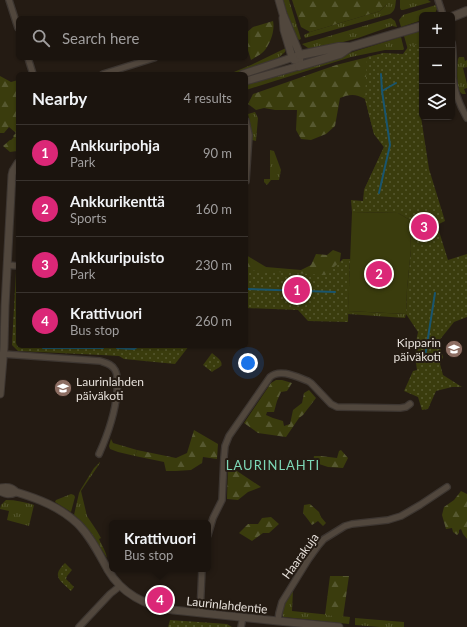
<!DOCTYPE html>
<meta charset="utf-8">
<style>
:root{--surface:#1b140e;--page:#241d17;--text:#f1f3f6;--muted:#a09e9e;--line:#39332e;--accent:#db2777}
body{margin:0;font-family:Lato,sans-serif;background:var(--page);color:var(--text)}
.controls{position:absolute;right:12px;top:12px;display:grid;overflow:hidden;border-radius:6px;box-shadow:0 1px 3px #0004}
.controls button{width:36px;height:36px;display:grid;place-items:center;padding:0;border:0;border-bottom:1px solid var(--line);background:var(--surface);color:var(--text);font:20px sans-serif}
.you{position:absolute;left:248px;top:363px;width:14px;height:14px;margin:-10px;border:3px solid #fff;border-radius:50%;background:#1a73e8;box-shadow:0 0 0 6px #1a73e833}
.badge{display:grid;place-items:center;width:26px;height:26px;border-radius:50%;background:var(--accent);color:#fff;font-size:13px;font-weight:700}
.pin{position:absolute;translate:-50% -50%;border:2px solid #fff;box-shadow:0 1px 4px #0006}
.popup{position:absolute;left:109px;top:520px;width:102px;height:52px;box-sizing:border-box;display:grid;place-content:center;border-radius:6px;background:var(--surface);filter:drop-shadow(0 1px 3px #0005);font-size:13px;white-space:nowrap;color:var(--muted)}
.popup b{font-size:15px;color:var(--text)}
.popup::after{content:'';position:absolute;left:50%;top:100%;margin-left:-8px;border:8px solid transparent;border-top-color:var(--surface)}
.list{margin:0;padding:0;list-style:none}
h2{display:flex;justify-content:space-between;align-items:center;height:52px;margin:0;padding:0 16px;font-size:17px}
h2 small{font-size:13px;font-weight:400;color:var(--muted)}
.list li{display:grid;grid-template-columns:26px 1fr auto;gap:12px;align-items:center;box-sizing:border-box;height:56px;padding:0 16px;border-top:1px solid var(--line)}
.list b{display:block;font-size:15px;white-space:nowrap}
.list p{margin:0;font-size:13px;white-space:nowrap;color:var(--muted)}
.list em{font-size:13px;font-style:normal;color:var(--muted)}
.icon{flex:none;width:22px;height:22px;fill:none;stroke:currentColor;stroke-width:2;stroke-linecap:round;stroke-linejoin:round}
.map{position:relative;flex:none;width:467px;height:627px;overflow:hidden}
.search{position:absolute;background:var(--surface);box-shadow:0 1px 3px #0004;left:16px;top:16px;width:232px;height:44px;display:flex;align-items:center;gap:10px;box-sizing:border-box;padding:0 14px;border-radius:6px;color:var(--muted);font-size:15px}
.panel{position:absolute;background:var(--surface);box-shadow:0 1px 3px #0004;left:16px;top:72px;width:232px;height:276px;border-radius:6px}
.map>svg:first-child{display:block}
.grass{fill:url(#grass-tufts)}
.forest{fill:url(#forest-firs)}
.park{fill:url(#park-dots)}
.pitch{fill:#3a3c0d}
.lines{fill:none;stroke-linecap:round;stroke-linejoin:round}
.stream{stroke:#19556e;stroke-width:2}
.minor-casing{stroke:#3d3631;stroke-width:8}
.tertiary-casing{stroke:#3d3631;stroke-width:9}
.secondary-casing{stroke:#3d3631;stroke-width:10}
.minor{stroke:#51473d;stroke-width:5.5}
.tertiary{stroke:#51473d;stroke-width:7}
.secondary{stroke:#51473d;stroke-width:8}
.labels{text-anchor:middle;dominant-baseline:central;stroke-width:4;stroke-linejoin:round;paint-order:stroke}
.poi-label{font-size:12px;fill:#e5dfd9;stroke:#241b13;text-anchor:end}
.street-label{font-size:12px;fill:#e5dfd9;stroke:#241b13}
.neighbourhood-label{font-size:13px;letter-spacing:1px;fill:#7dd8b7;stroke:#241b13}
</style>
<div class="map">
<svg width="467" height="627" viewBox="0 0 467 627">
<defs>
<pattern id="grass-tufts" width="24" height="20" patternUnits="userSpaceOnUse"><rect width="24" height="20" fill="#3a3c0d"/><path d="M3 7l-1-3M5 7V3M7 7l1-3M15 17l-1-3M17 17v-4M19 17l1-3" fill="none" stroke="#565830"/></pattern>
<pattern id="forest-firs" width="22" height="20" patternUnits="userSpaceOnUse"><rect width="22" height="20" fill="#3a3c0d"/><path d="M5 1l3.5 6h-7zM16 11l3.5 6h-7z" fill="#565830"/></pattern>
<pattern id="park-dots" width="8" height="8" patternUnits="userSpaceOnUse"><rect width="8" height="8" fill="#3a3c0d"/><path d="M2 2h.1M6 6h.1" fill="none" stroke="#565830" stroke-width="1.8" stroke-linecap="round"/></pattern>
</defs>
<rect width="100%" height="100%" fill="#241b13"/>
<path class="grass" d="M 282,0 L 289,0 L 301,39 L 299,40 L 297,38 Z
M 387,0 L 396,0 C 395,6 396,10 390,14 L 305,38 L 304,35 L 310,32 L 380,11 L 387,4 Z
M 400,0 L 428,0 L 431,2 L 403,10 L 401,10 L 400,8 Z
M 436,5 L 437,9 L 434,15 L 422,15 L 422,20 L 401,27 L 399,20 L 403,15 Z
M 391,18 L 395,21 L 397,27 L 392,26 L 358,38 L 317,49 L 308,48 L 302,44 Z
M 422,30 L 422,56 L 408,50 L 404,36 Z
M 401,37 L 404,49 L 403,50 L 385,50 L 351,57 L 246,90 L 246,85 Z
M 286,48 L 285,52 L 277,59 L 234,74 L 229,74 L 251,65 Z
M 459,57 L 464,57 L 465,61 L 467,60 L 467,67 L 463,68 L 467,84 L 467,88 L 464,89 L 466,94 L 464,94 C 463,94 462,94 461,93 C 456,88 457,66 458,59 Z
M 255,112 L 258,118 L 256,141 L 252,140 L 251,127 L 248,114 Z
M 270,150 L 274,151 L 281,170 L 279,180 L 271,180 L 267,185 L 264,182 L 264,179 L 270,179 Z
M 347,308 L 348,311 L 406,314 L 405,318 L 348,314 L 346,315 Z
M 111,439 L 113,443 L 137,450 L 135,456 L 118,452 L 110,449 L 109,446 Z
M 100,462 L 100,463 L 81,491 L 87,516 L 97,531 L 101,538 L 99,539 C 102,546 106,551 107,558 L 91,533 L 82,522 L 74,515 L 79,493 L 81,489 L 94,468 Z
M 71,494 L 74,495 L 75,497 L 71,512 L 55,502 L 56,500 Z
M 6,500 C 16,500 25,502 34,505 L 29,526 L 7,520 L 9,511 L 0,509 L 1,505 Z
M 293,590 L 292,611 L 350,617 L 349,624 L 284,617 L 281,615 L 283,607 Z
M 355,618 L 404,622 L 404,627 L 380,627 L 355,625 Z"/>
<path class="forest" d="M 292,0 L 387,0 L 387,4 L 380,11 L 310,32 L 301,27 Z
M 273,21 C 275,30 271,42 265,50 C 262,54 256,57 251,60 L 246,44 L 246,33 L 253,27 Z
M 384,53 L 404,138 L 364,190 L 384,147 L 374,134 L 365,99 C 356,94 350,94 340,98 L 335,126 L 326,134 L 311,140 L 301,139 L 296,130 L 297,110 L 275,110 L 264,108 L 256,110 L 248,104 L 253,94 L 336,65 Z
M 0,76 L 11,82 L 18,80 L 18,150 L 17,151 L 10,152 L 3,146 L 10,140 L 11,140 L 14,137 L 13,136 L 16,133 L 9,127 L 4,133 L 0,133 Z
M 333,250 L 341,253 L 338,275 L 246,280 L 246,255 L 266,267 L 301,270 L 311,265 L 316,254 L 327,255 Z
M 276,380 L 282,380 L 292,383 L 287,391 L 281,392 L 277,401 L 274,412 L 267,412 L 266,415 L 273,418 L 283,421 L 284,426 L 290,424 L 293,410 L 302,403 L 304,393 L 309,390 L 316,398 L 303,415 L 299,418 L 286,437 L 258,433 L 244,423 L 271,383 Z
M 194,430 L 218,444 L 217,459 L 203,457 L 202,463 L 191,470 L 176,471 L 166,471 L 164,462 L 135,456 L 137,450 L 176,458 L 187,453 Z
M 341,450 L 348,458 L 343,468 L 328,467 L 313,462 L 314,456 L 321,456 L 337,458 L 339,451 Z
M 228,465 L 261,487 L 248,492 L 238,500 L 227,499 Z
M 461,491 L 467,494 L 467,539 L 463,534 L 461,529 L 459,530 L 459,533 L 457,535 L 453,532 L 452,528 L 446,529 L 442,515 L 444,507 L 454,500 Z
M 310,504 L 319,512 L 321,517 L 326,523 L 323,526 L 318,521 L 312,525 L 303,513 L 304,505 Z
M 271,517 L 279,524 L 269,533 L 263,533 L 252,541 L 239,533 L 248,524 L 258,524 L 262,518 Z
M 330,576 L 349,576 L 343,617 L 325,615 Z"/>
<path class="park" d="M 422,43 L 422,116 L 421,117 L 429,169 L 445,221 L 437,225 L 448,260 L 467,254 L 467,317 L 454,322 L 438,342 L 443,357 L 440,364 L 443,375 L 462,387 L 452,387 L 436,391 L 428,409 L 422,410 L 418,397 L 404,391 L 413,371 L 417,370 C 415,357 415,345 418,332 L 406,314 L 407,289 L 411,249 L 410,220 L 398,213 L 352,212 L 351,200 L 363,201 L 364,190 L 384,147 L 374,134 L 365,99 L 367,57 L 384,53 L 403,54 L 408,47 Z
M 343,259 L 350,259 L 348,322 L 308,321 L 298,310 L 246,308 L 246,270 L 325,275 Z
M 16,270 L 18,270 L 18,346 L 189,346 L 175,364 L 124,359 L 119,356 L 101,355 L 18,351 L 12,345 Z
M 212,353 C 215,356 224,361 221,366 C 219,368 214,370 212,372 L 203,365 Z
M 65,563 L 72,570 L 67,576 L 66,579 L 74,587 L 71,591 C 60,580 51,577 65,563 Z
M 170,620 L 227,624 L 232,627 L 168,627 Z"/>
<path class="pitch" d="M 352,212 L 398,213 L 410,220 L 411,249 L 407,289 L 406,314 L 348,311 Z"/>
<g class="lines">
<path class="stream" d="M 381,74 L 382,91
M 379,193 L 390,145 L 382,91 L 396,83
M 247,289 L 335,292
M 43,348 L 103,348
M 117,348 L 134,349 L 139,346
M 425,357 L 435,293"/>
<defs>
<path id="minor" d="M 9,0 L 18,28
M 438,0 L 443,15
M 452,43 C 454,55 453,65 453,77 C 454,91 460,106 467,118
M 28,58 L 33,74
M 103,74 L 154,58
M 246,121 L 249,135 L 246,181
M 7,265 L 18,266
M 3,354 L 100,361 C 106,363 112,364 115,370 C 119,377 117,385 117,392 C 115,414 108,434 99,454
M 208,535 L 213,518 L 222,500 L 224,457 L 225,446 L 229,436 L 270,377 C 280,368 297,377 308,381 L 311,383 L 331,404 L 337,407 L 400,408 L 406,407 L 410,404
M 200,613 L 202,569
M 278,621 L 279,613 L 282,602 L 308,560 L 318,546 L 324,539 L 345,526 L 352,524 L 388,520 L 401,516 L 420,505 L 447,487
M 79,627 L 110,594 L 120,586
M 241,627 L 243,617"/>
<path id="tertiary" d="M 279,0 L 283,14 L 300,55 L 299,66
M 283,18 L 284,30 L 292,57 L 294,60
M 243,74 L 300,55
M 246,81 L 299,66
M 0,394 L 4,347 L 5,306 L 12,175 L 13,171 L 18,163
M 0,488 C 7,487 11,487 16,492 C 39,499 60,507 78,524 C 91,537 99,554 108,570 C 122,594 147,606 173,610 L 278,621 L 339,627
M 0,491 C 6,494 9,495 16,492"/>
<path id="secondary" d="M 452,17 L 467,11
M 300,55 L 339,47 L 349,47
M 299,66 L 340,54 L 350,47 L 422,26"/>
</defs>
<use href="#minor" class="minor-casing"/>
<use href="#tertiary" class="tertiary-casing"/>
<use href="#secondary" class="secondary-casing"/>
<use href="#minor" class="minor"/>
<use href="#tertiary" class="tertiary"/>
<use href="#secondary" class="secondary"/>
</g>
<defs>
<symbol id="school-disc" viewBox="-11 -11 22 22"><circle r="9.5" fill="#8d6e63" stroke="#241b13"/><path d="M0-5L7-2L0 1L-7-2ZM-4 1L0 2.5L4 1V4Q0 6-4 4Z" fill="#fff"/></symbol>
</defs>
<g fill-rule="evenodd">
<use href="#school-disc" x="444" y="339" width="20" height="20"/>
<use href="#school-disc" x="53" y="378" width="20" height="20"/>
</g>
<g class="labels">
<g class="poi-label">
<text x="441" y="342">Kipparin<tspan x="441" dy="14">päiväkoti</tspan></text>
<text x="76" y="381" text-anchor="start">Laurinlahden<tspan x="76" dy="14">päiväkoti</tspan></text>
</g>
<g class="street-label">
<text transform="translate(300 556) rotate(-54)">Haarakuja</text>
<text transform="translate(227 605) rotate(6)">Laurinlahdentie</text>
</g>
<g class="neighbourhood-label">
<text x="273" y="465">LAURINLAHTI</text>
</g>
</g>
</svg>
<div class="controls">
<button>+</button>
<button>−</button>
<button><svg class="icon" aria-label="layers" viewBox="0 0 24 24"><path d="M12 4l9 5-9 5-9-5zM3 14l9 5 9-5"/></svg></button>
</div>
<div class="you"></div>
<div class="pin badge" style="left:297px;top:290px">1</div>
<div class="pin badge" style="left:379px;top:274px">2</div>
<div class="pin badge" style="left:424px;top:227px">3</div>
<div class="pin badge" style="left:160px;top:600px">4</div>
<div class="popup"><b>Krattivuori</b>Bus stop</div>
<div class="search"><svg class="icon" aria-label="search" viewBox="0 0 24 24"><circle cx="10" cy="10" r="6"/><path d="M15 15l6 6"/></svg>Search here</div>
<section class="panel">
<h2>Nearby<small>4 results</small></h2>
<ul class="list">
<li><span class="badge">1</span><div><b>Ankkuripohja</b><p>Park</p></div><em>90 m</em></li>
<li><span class="badge">2</span><div><b>Ankkurikenttä</b><p>Sports</p></div><em>160 m</em></li>
<li><span class="badge">3</span><div><b>Ankkuripuisto</b><p>Park</p></div><em>230 m</em></li>
<li><span class="badge">4</span><div><b>Krattivuori</b><p>Bus stop</p></div><em>260 m</em></li>
</ul>
</section>
</div>
